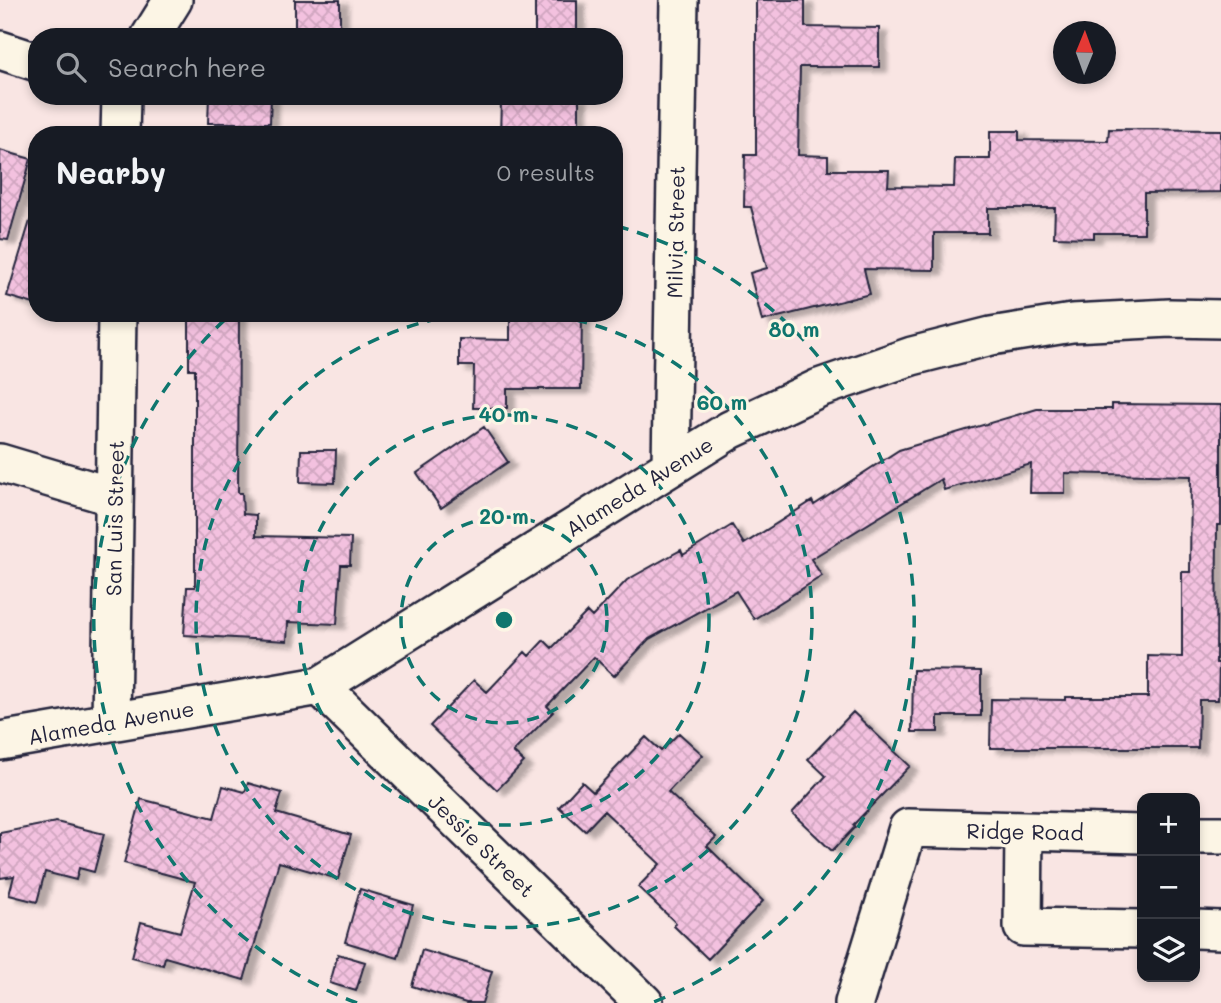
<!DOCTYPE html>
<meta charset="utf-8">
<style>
:root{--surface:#171b24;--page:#20242c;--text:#f1f3f6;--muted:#9ea1a6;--line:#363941}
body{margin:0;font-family:Mali,sans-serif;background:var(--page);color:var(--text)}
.controls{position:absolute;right:21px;bottom:21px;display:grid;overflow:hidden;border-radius:14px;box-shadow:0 4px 10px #0003}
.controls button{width:63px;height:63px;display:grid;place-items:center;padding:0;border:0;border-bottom:2px solid var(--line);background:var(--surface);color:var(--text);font:35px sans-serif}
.compass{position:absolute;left:1053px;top:21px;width:63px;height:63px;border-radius:50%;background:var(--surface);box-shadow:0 4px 10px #0003;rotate:1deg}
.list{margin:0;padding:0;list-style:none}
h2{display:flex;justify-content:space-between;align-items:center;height:91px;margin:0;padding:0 28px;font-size:30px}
h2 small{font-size:23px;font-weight:400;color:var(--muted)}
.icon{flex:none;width:38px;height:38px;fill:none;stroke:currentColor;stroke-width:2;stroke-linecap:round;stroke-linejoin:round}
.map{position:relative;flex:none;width:1221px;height:1003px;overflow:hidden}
.search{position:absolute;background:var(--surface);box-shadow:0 4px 10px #0003;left:28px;top:28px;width:595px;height:77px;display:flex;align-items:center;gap:18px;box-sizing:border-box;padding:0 24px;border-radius:28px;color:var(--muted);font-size:26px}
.panel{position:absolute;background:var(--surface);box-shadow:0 4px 10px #0003;left:28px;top:126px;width:595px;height:196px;border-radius:28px}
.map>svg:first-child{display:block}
.building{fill:url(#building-cross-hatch);stroke:#22223b;stroke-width:2;filter:url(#shadow)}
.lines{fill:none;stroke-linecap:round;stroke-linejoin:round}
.minor-casing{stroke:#22223b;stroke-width:42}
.minor{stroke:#fcf5e5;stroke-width:37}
.ring{fill:none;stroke:#0f766e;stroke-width:3.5;stroke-dasharray:12 9}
.labels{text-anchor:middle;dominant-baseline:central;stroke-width:6;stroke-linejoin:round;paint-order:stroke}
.street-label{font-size:21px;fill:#22223b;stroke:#fcf5e5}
.centre{fill:#0f766e;stroke:#fcf5e5;stroke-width:3.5}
.ring-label{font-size:21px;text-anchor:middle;font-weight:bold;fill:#0f766e;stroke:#fcf5e5;stroke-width:6;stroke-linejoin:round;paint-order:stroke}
</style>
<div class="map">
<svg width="1221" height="1003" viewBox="0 0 1221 1003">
<defs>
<pattern id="building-cross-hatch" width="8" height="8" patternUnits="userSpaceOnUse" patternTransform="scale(1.75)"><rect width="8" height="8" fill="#f3c1df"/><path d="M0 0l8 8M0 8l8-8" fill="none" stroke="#d0a6c0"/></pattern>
<filter id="shadow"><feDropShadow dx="8" dy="4.5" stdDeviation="2" flood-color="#0004"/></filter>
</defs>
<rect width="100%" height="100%" fill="#f9e5e3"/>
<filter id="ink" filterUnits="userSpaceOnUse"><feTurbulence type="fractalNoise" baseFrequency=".0143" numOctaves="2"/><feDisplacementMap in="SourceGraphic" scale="14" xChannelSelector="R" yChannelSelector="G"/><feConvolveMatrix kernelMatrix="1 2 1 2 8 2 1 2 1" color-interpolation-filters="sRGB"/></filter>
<g filter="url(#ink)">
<path class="building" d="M 295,0 L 340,0 L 340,37 L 295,37 Z
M 535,0 L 577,0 L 577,37 L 535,37 Z
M 756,0 L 805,0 L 805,27 L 879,28 L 879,67 L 800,67 L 798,155 L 828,156 L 828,170 L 889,170 L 888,186 L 954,187 L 955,159 L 990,159 L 990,131 L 1019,131 L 1019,140 L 1108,141 L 1109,129 L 1221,130 L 1221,192 L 1144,193 L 1144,233 L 1094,233 L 1094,238 L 1054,237 L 1055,208 L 988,208 L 988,233 L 934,233 L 934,270 L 864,269 L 870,294 L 762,321 L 750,273 L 767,268 L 751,207 L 744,207 L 745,155 L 756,155 Z
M 209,96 L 271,96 L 270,123 L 208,123 Z
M 531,96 L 579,96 L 579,135 L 500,135 L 501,101 L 531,101 Z
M 0,150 L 31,159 L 8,240 L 0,239 Z
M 30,221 L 37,222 L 37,305 L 7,296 Z
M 189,313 L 239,313 L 238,493 L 242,493 L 243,514 L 256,515 L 256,536 L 351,538 L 350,565 L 341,565 L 337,624 L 288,622 L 287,641 L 184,635 L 187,587 L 195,587 L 195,369 L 189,369 Z
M 510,313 L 582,313 L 581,389 L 507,389 L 507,408 L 473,408 L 474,366 L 459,366 L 459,339 L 510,340 Z
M 1112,404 L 1221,405 L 1221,525 L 1217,525 L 1216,663 L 1219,663 L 1218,700 L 1199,700 L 1198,748 L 990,748 L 991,699 L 1065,700 L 1065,697 L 1148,697 L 1148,656 L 1182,657 L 1182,572 L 1190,572 L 1191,476 L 1065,473 L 1065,493 L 1030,493 L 1031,464 L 944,490 L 941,479 L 811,559 L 822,576 L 754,619 L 736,591 L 649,639 L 614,676 L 594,657 L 547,706 L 553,712 L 513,752 L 524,762 L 497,790 L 430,726 L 474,680 L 487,692 L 525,652 L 529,656 L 544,640 L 552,648 L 587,612 L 592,617 L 627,580 L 681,550 L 683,555 L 732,525 L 744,544 L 812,501 L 814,505 L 899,450 L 1037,409 L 1112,409 Z
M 484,427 L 508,462 L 441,508 L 417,473 Z
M 301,450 L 336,450 L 335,483 L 300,482 Z
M 913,670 L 981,671 L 981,716 L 938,716 L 938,732 L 912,732 Z
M 853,712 L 910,766 L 853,825 L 855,827 L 832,851 L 792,813 L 826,776 L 808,759 Z
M 679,733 L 703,755 L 668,792 L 716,837 L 707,846 L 763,901 L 708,959 L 674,926 L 676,923 L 638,887 L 660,864 L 604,811 L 585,831 L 559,807 L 582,782 L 593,792 L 646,737 L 661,751 Z
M 248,783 L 282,793 L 276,813 L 351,835 L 338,879 L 279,862 L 244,980 L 165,957 L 163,965 L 132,957 L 141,922 L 180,932 L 195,882 L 124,863 L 141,799 L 214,818 L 223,786 L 245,792 Z
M 56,822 L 104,834 L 94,872 L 79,868 L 76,880 L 45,872 L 37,902 L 9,895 L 14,876 L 0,878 L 0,833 Z
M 360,889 L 413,905 L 398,958 L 345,942 Z
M 422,950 L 492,971 L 482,1003 L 466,1003 L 412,986 Z
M 338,954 L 365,962 L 356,991 L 330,983 Z"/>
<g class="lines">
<defs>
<path id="minor" d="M 150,37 L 173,0
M 0,50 L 37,62
M 120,135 L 121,96
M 0,463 L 114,497
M 671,465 L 679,0
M 320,686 L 644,1003
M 111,722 L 117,313
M 0,741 L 320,686 L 730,430 L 819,388 L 912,356 L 991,336 L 1072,323 L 1170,318 L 1221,319
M 1024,831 L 1023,927 L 1142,929
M 1195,835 L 1221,835
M 1195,929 L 1221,930
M 854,1003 L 908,828 L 1142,834"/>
</defs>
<use href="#minor" class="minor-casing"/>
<use href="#minor" class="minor"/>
</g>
</g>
<g class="ring">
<circle cx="504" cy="620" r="103"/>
<circle cx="504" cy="620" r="205"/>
<path d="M534 313A308 308 0 1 1 474 313"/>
<path d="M357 1003A410 410 0 0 1 230 315M617 226A410 410 0 0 1 651 1003"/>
</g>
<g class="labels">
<g class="street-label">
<text transform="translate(675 232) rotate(-89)">Milvia Street</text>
<text transform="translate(639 486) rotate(-32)">Alameda Avenue</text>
<text transform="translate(114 518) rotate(-89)">San Luis Street</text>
<text transform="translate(111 722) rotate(-10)">Alameda Avenue</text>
<text transform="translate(1025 831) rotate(1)">Ridge Road</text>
<text transform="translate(482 845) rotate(44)">Jessie Street</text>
</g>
</g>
<circle cx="504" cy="620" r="10" class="centre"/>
<g class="ring-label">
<text x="794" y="337">80 m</text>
<text x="722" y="410">60 m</text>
<text x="504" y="422">40 m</text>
<text x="504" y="524">20 m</text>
</g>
</svg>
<div class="controls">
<button>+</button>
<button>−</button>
<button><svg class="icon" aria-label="layers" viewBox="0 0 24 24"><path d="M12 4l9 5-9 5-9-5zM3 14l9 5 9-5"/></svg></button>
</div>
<svg class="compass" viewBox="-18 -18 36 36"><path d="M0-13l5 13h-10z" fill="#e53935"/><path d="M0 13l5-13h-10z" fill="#9ea1a6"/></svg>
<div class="search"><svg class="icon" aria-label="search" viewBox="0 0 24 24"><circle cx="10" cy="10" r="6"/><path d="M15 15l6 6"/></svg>Search here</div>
<section class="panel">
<h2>Nearby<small>0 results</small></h2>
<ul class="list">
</ul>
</section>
</div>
